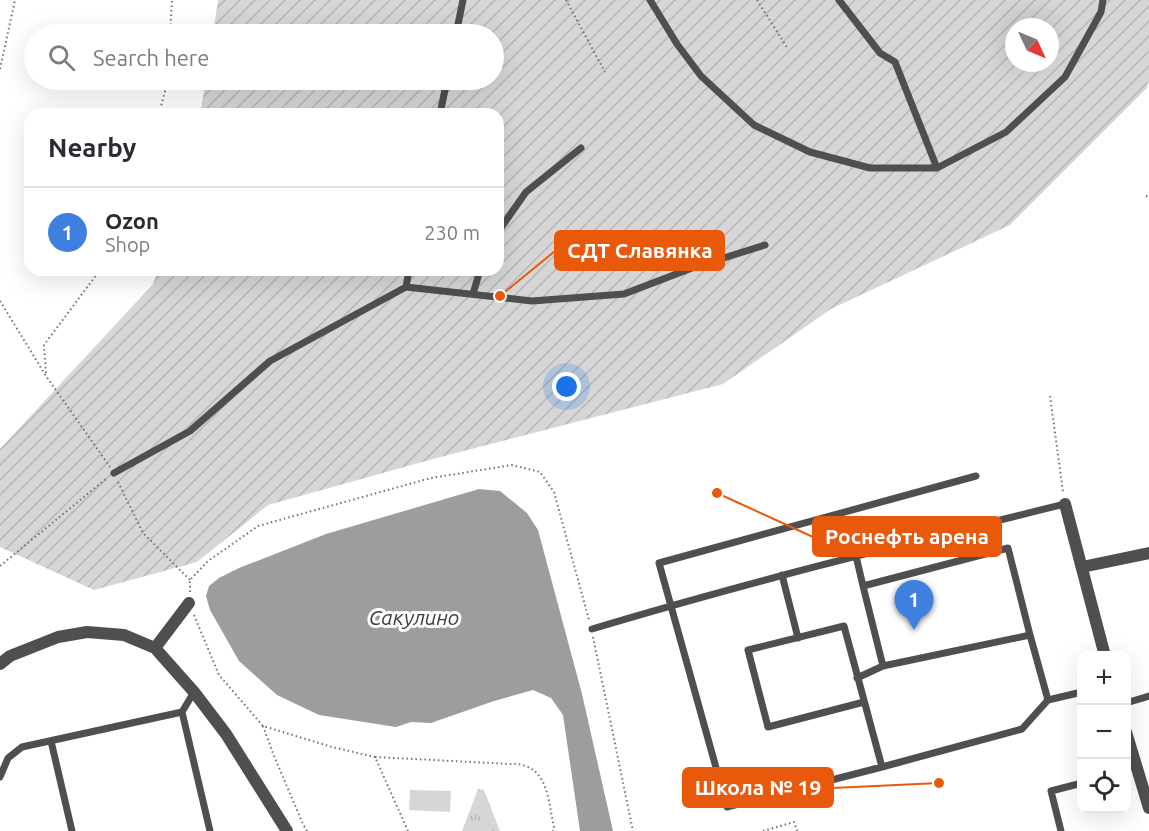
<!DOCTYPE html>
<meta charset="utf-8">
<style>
:root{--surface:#fff;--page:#f7f7f7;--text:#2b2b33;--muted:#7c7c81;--line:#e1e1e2;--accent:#0b8043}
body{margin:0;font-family:Ubuntu,sans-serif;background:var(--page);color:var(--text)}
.controls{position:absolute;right:18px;bottom:18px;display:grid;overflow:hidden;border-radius:12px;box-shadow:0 6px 24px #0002}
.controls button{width:54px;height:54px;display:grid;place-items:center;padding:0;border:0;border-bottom:2px solid var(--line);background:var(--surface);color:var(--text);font:30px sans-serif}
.compass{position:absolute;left:1005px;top:18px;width:54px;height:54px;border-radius:50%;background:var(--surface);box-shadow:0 6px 24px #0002;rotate:134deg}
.you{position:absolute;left:567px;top:387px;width:21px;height:21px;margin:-15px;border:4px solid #fff;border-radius:50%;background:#1a73e8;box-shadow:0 0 0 9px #1a73e833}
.badge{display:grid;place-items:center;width:39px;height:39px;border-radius:50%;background:var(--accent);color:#fff;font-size:20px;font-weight:700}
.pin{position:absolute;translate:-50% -50px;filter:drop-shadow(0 2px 3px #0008)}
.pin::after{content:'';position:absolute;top:32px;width:21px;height:18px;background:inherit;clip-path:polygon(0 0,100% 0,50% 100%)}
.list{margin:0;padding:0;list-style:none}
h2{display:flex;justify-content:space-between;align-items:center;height:78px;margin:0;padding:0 24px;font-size:26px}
h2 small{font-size:20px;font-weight:400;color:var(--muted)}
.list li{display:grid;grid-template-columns:39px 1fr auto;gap:18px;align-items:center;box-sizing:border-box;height:90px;padding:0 24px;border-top:2px solid var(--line)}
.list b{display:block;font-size:22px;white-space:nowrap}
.list p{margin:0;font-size:20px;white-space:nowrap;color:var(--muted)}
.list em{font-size:20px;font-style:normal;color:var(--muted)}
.icon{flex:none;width:33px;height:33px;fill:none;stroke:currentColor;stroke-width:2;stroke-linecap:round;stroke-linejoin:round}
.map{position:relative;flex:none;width:1149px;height:831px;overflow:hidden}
.search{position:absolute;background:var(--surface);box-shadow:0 6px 24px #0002;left:24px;top:24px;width:480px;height:66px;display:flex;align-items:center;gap:15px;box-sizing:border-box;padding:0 21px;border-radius:33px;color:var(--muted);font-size:22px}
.panel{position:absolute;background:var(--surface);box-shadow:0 6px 24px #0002;left:24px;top:108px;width:480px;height:168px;border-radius:18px}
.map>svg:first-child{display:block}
.grass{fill:url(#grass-tufts)}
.garden{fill:url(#garden-furrows);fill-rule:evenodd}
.pitch{fill:#d6d6d6}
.water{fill:#9d9d9d}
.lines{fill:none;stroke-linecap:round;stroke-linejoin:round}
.path{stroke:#717171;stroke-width:2;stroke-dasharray:1.5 3;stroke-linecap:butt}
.service{stroke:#4f4f4f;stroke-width:7}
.minor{stroke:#4f4f4f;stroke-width:12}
.labels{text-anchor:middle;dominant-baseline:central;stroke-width:6;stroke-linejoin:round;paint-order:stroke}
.water-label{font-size:21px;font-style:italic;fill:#3e3e3e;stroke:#fff}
.leader{fill:none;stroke:#e8590c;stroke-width:2}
.callout-dot{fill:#e8590c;stroke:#fff;stroke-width:2}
.callout{fill:#e8590c;stroke:#e8590c;stroke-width:2}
.callout-label{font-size:21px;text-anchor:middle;font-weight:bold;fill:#fff}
</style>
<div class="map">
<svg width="1149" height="831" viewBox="0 0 1149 831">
<defs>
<pattern id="grass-tufts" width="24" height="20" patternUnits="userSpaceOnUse" patternTransform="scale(1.5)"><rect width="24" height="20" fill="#d6d6d6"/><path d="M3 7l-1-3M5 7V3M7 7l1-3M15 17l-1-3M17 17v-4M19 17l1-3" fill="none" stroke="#b6b6b6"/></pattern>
<pattern id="garden-furrows" width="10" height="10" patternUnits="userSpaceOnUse" patternTransform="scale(1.5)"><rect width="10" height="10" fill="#d6d6d6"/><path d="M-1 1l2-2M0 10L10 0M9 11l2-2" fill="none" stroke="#b6b6b6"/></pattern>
</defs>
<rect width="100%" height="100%" fill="#fff"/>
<path class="grass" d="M 478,789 L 484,790 L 500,831 L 462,831 Z"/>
<path class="garden" d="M 218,0 L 1149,0 L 1149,80 L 1147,88 L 1010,225 L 831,309 L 723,384 L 433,459 L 268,505 L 197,562 L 94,590 L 0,547 L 0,449 L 153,284 L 158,270 L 498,270 L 498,114 L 200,114 L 206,80 L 494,80 L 494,34 L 213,34 ZM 1014,27 L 1050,27 L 1050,63 L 1014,63 Z"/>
<path class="pitch" d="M 410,790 L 451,791 L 450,812 L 409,810 Z"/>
<path class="water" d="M 479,489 L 500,491 L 527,513 L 538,530 L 582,694 L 613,831 L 580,831 L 563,715 L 551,698 L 533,690 L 494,701 L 431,723 L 411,722 L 396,727 L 319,715 L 277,695 L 239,661 L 210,610 L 206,596 L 209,586 L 219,578 L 239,568 L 326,534 Z"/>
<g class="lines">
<path class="path" d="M 566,0 L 605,72
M 757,0 L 788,49
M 170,34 L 172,0
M 0,69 L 15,0
M 159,114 L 168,80
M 1146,196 L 1149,197
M 0,301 L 46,376 L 110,467
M 46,373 L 44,345 L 100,270
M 1050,396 L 1063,492
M 118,482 L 143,533 L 190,580
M 0,566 L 107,478
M 190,592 L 190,580 L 208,561 L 258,526 L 431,478 L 512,465 L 540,472 L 554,492 L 589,620
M 194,615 L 219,675 L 263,726 L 332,747 L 375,757
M 593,637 L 633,831
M 263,726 L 274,756 L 303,824 L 307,831
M 408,831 L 375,757 L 511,764 C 516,764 521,764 525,766 C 549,773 549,807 554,827 L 553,831
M 763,831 L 794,822 L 797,831"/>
<path class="service" d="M 650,0 L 677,44 L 701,76 L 754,125 L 810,152 L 870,168 L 937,168 L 1006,132 L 1065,77 L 1101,12 L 1103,0
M 839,0 L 880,53 L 895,62 L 937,168
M 456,34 L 463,0
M 440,114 L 447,80
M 498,232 L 526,192 L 581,148
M 406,287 L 532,301 L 624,294 L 692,268 L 765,245
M 473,294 L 480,270
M 114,473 L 190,431 L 270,361 L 406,287 L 409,270
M 976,476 L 659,563 L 727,807 L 882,767 L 1022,729 L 1048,700
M 856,556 L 863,586
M 782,575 L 798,638
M 592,629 C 748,582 907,543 1065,504
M 883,666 L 863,586 L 1008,548 L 1030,635
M 857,678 L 883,666 L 1030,635 L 1048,700 L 1082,692
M 864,702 L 768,727 L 748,650 L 844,626 L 882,767
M 1126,703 L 1149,696
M 182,712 L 210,831
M 51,741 L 72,831
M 0,777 L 8,758 L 22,747 L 182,712 L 194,692
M 1061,831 L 1051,791 L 1082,783"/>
<path class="minor" d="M 1065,504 L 1105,656
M 1082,567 L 1149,553
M 155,648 L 189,603
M 0,664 L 10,656 L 58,637 L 87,632 L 124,635 L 155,648 L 194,692 L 226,734 L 287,831
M 1126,732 L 1149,808"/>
</g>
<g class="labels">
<g class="water-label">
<text x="414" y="617">Сакулино</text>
</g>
</g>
<path class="leader" d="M500 296L555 251M717 493L813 537M939 783L833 788"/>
<g class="callout-dot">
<circle cx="500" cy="296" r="6"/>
<circle cx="717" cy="493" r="6"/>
<circle cx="939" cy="783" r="6"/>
</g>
<g class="callout">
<rect x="555" y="231" width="169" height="39" rx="6"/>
<rect x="813" y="517" width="188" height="39" rx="6"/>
<rect x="683" y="768" width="150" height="39" rx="6"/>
</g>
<g class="callout-label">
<text x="640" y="258">СДТ Славянка</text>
<text x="907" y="544">Роснефть арена</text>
<text x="758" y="795">Школа № 19</text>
</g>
</svg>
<div class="controls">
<button>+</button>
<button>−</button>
<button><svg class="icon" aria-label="locate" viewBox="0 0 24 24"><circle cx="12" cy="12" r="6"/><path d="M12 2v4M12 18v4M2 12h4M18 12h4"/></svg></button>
</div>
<svg class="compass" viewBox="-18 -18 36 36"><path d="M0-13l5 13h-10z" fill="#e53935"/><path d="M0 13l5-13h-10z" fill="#7c7c81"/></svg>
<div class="you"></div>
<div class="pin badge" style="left:914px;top:630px;background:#3f7fe0">1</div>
<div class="search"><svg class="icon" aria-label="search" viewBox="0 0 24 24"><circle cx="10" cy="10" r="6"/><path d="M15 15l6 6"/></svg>Search here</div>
<section class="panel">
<h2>Nearby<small></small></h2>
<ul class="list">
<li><span class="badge" style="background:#3f7fe0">1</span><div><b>Ozon</b><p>Shop</p></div><em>230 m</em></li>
</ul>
</section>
</div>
